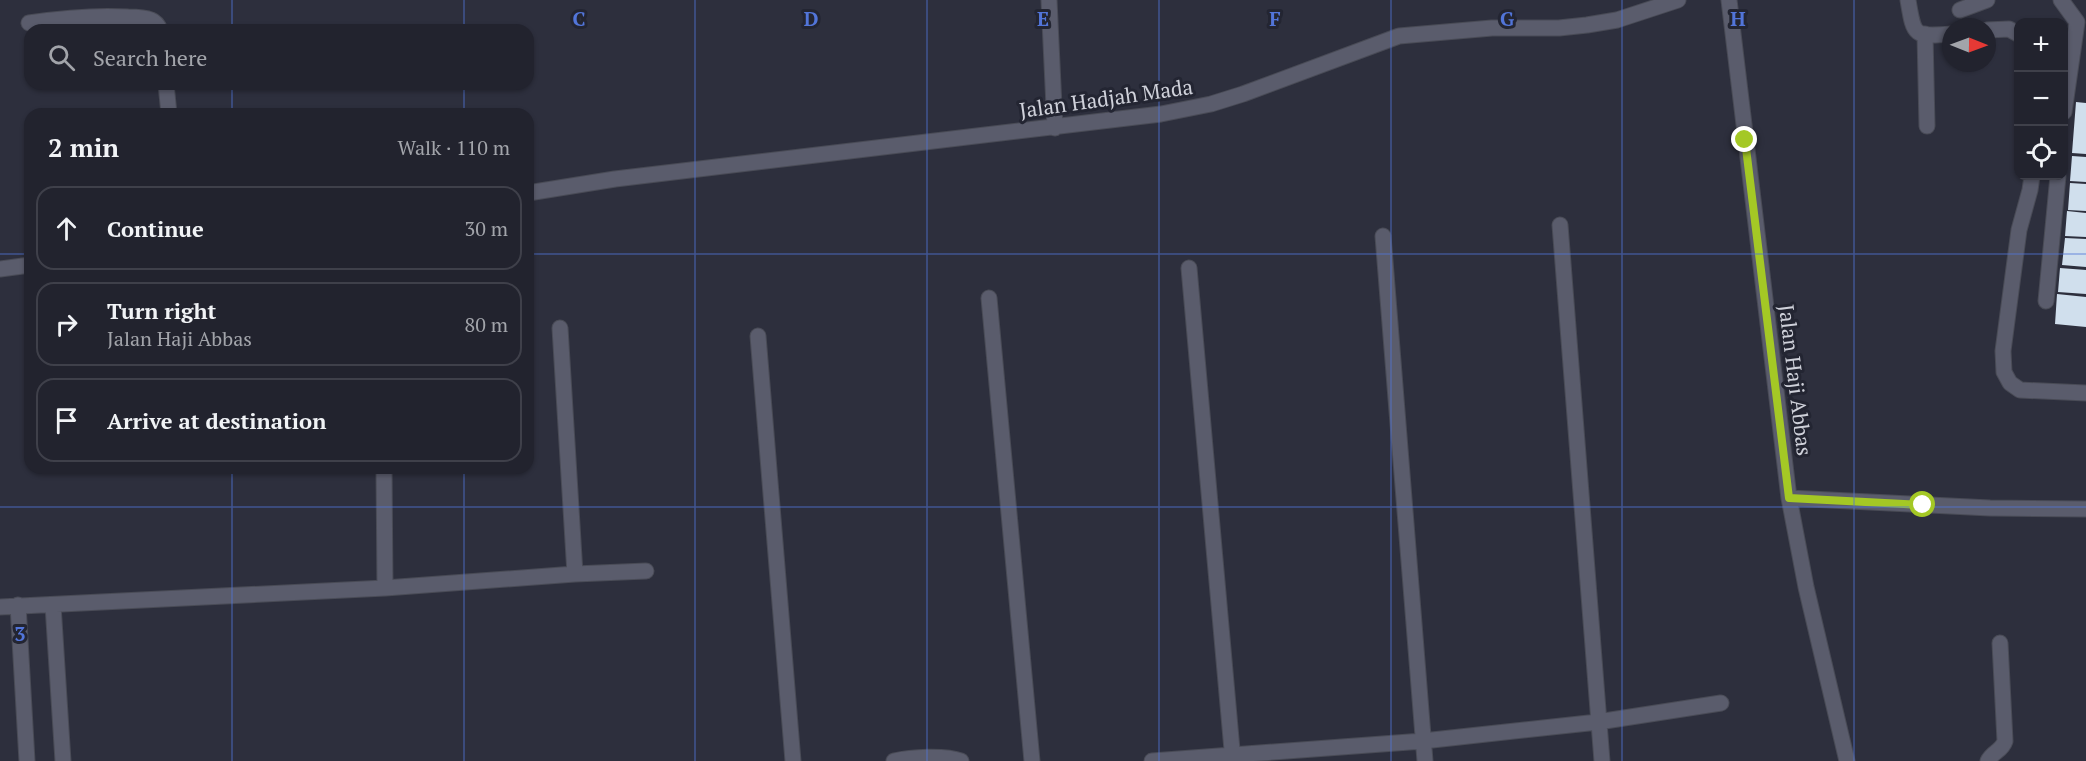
<!DOCTYPE html>
<meta charset="utf-8">
<style>
:root{--surface:#22232e;--page:#2e2f3a;--text:#f1f3f6;--muted:#a2a4aa;--line:#3f404a}
body{margin:0;font-family:"PT Serif",serif;background:var(--page);color:var(--text)}
.controls{position:absolute;right:18px;top:18px;display:grid;overflow:hidden;border-radius:12px;box-shadow:0 2px 4px #0004}
.controls button{width:54px;height:54px;display:grid;place-items:center;padding:0;border:0;border-bottom:2px solid var(--line);background:var(--surface);color:var(--text);font:30px sans-serif}
.compass{position:absolute;left:1942px;top:18px;width:54px;height:54px;border-radius:50%;background:var(--surface);box-shadow:0 2px 4px #0004;rotate:91deg}
.stop{position:absolute;width:18px;height:18px;margin:-14px;border:4px solid #a4c825;border-radius:50%;background:#fff}
.stop.end{background:#a4c825;border-color:#fff;box-shadow:0 2px 6px #0008}
.list{margin:0;padding:0;list-style:none}
h2{display:flex;justify-content:space-between;align-items:center;height:78px;margin:0;padding:0 24px;font-size:26px}
h2 small{font-size:20px;font-weight:400;color:var(--muted)}
.list li{display:grid;grid-template-columns:39px 1fr auto;gap:18px;align-items:center;box-sizing:border-box;height:84px;margin:0 12px 12px;padding:0 12px;border:2px solid var(--line);border-radius:18px}
.list b{display:block;font-size:22px;white-space:nowrap}
.list p{margin:0;font-size:20px;white-space:nowrap;color:var(--muted)}
.list em{font-size:20px;font-style:normal;color:var(--muted)}
.icon{flex:none;width:33px;height:33px;fill:none;stroke:currentColor;stroke-width:2;stroke-linecap:round;stroke-linejoin:round}
.map{position:relative;flex:none;width:2086px;height:761px;overflow:hidden}
.search{position:absolute;background:var(--surface);box-shadow:0 2px 4px #0004;left:24px;top:24px;width:510px;height:66px;display:flex;align-items:center;gap:15px;box-sizing:border-box;padding:0 21px;border-radius:18px;color:var(--muted);font-size:22px}
.panel{position:absolute;background:var(--surface);box-shadow:0 2px 4px #0004;left:24px;top:108px;width:510px;height:366px;border-radius:18px}
.map>svg:first-child{display:block}
.building{fill:#d0dfed}
.lines{fill:none;stroke-linecap:round;stroke-linejoin:round}
.minor-casing{stroke:#494b56;stroke-width:17}
.minor{stroke:#5a5c6c;stroke-width:15}
.route{stroke:#a4c825;stroke-width:8}
.grid{fill:none;stroke:#5275d9;stroke-width:1.5;stroke-opacity:0.55}
.labels{text-anchor:middle;dominant-baseline:central;stroke-width:6;stroke-linejoin:round;paint-order:stroke}
.street-label{font-size:21px;fill:#cfd1da;stroke:#232532}
.grid-label{font-size:20px;text-anchor:middle;font-weight:bold;fill:#5275d9;stroke:#232532;stroke-width:6;stroke-linejoin:round;paint-order:stroke}
</style>
<div class="map">
<svg width="2086" height="761" viewBox="0 0 2086 761">
<rect width="100%" height="100%" fill="#2d2f3d"/>
<path class="building" d="M 2076,102 L 2086,103 L 2086,154 L 2072,153 Z
M 2072,156 L 2086,157 L 2086,182 L 2070,181 Z
M 2070,183 L 2086,184 L 2086,211 L 2068,210 Z
M 2067,211 L 2086,213 L 2086,237 L 2065,236 Z
M 2065,238 L 2086,239 L 2086,267 L 2062,265 Z
M 2060,268 L 2086,270 L 2086,294 L 2058,292 Z
M 2057,294 L 2086,297 L 2086,327 L 2055,324 Z"/>
<g class="lines">
<defs>
<path id="minor" d="M 1049,0 L 1055,128
M 1729,0 L 1789,498 L 1806,587 L 1847,761
M 1908,0 C 1914,36 1913,37 1951,34
M 2061,0 L 2077,22 L 2064,112
M 1960,10 L 1987,0
M 29,23 C 62,18 94,15 128,17 C 135,17 144,17 151,20 C 156,22 158,25 160,30
M 1987,30 L 2009,29 L 2018,34
M 1925,34 L 1927,126
M 166,84 L 169,114
M 2032,176 L 2030,190 L 2019,230 L 2003,351 L 2004,372 L 2010,383 L 2020,390 L 2086,393
M 528,193 L 615,179 L 1161,114 L 1211,104 L 1243,94 L 1399,36 L 1492,28 L 1559,28 L 1587,25 L 1617,20 L 1678,0
M 1560,225 L 1602,761
M 1383,236 L 1425,761
M 1189,268 L 1233,761
M 0,269 L 30,265
M 989,298 L 1032,761
M 2046,301 L 2058,176
M 560,328 L 575,574
M 758,336 L 793,761
M 384,468 L 385,588
M 1789,498 L 1990,508 L 2086,509
M 18,605 L 27,761
M 53,605 L 63,761
M 0,607 L 385,588 L 575,574 L 646,571
M 894,761 C 911,757 945,755 961,761
M 1152,761 L 1423,741 L 1598,722 L 1721,703
M 1988,761 C 1992,752 2002,751 2005,741 L 2000,643"/>
</defs>
<use href="#minor" class="minor-casing"/>
<use href="#minor" class="minor"/>
</g>
<g class="lines">
<path class="route" d="M 1745,140 L 1789,498 L 1923,505"/>
</g>
<path class="grid" d="M 232,0 L 232,30M 464,0 L 464,30M 695,0 L 695,761M 927,0 L 927,761M 1159,0 L 1159,761M 1391,0 L 1391,761M 1622,0 L 1622,761M 1854,0 L 1854,761M 232,84 L 232,114M 464,84 L 464,114M 0,254 L 30,254M 528,254 L 2086,254M 232,468 L 232,761M 464,468 L 464,761M 0,507 L 2086,507"/>
<g class="labels">
<g class="street-label">
<text transform="translate(1106 98) rotate(-8)">Jalan Hadjah Mada</text>
<text transform="translate(1796 380) rotate(83)">Jalan Haji Abbas</text>
</g>
</g>
<g class="grid-label">
<text x="579" y="26">C</text>
<text x="811" y="26">D</text>
<text x="1043" y="26">E</text>
<text x="1275" y="26">F</text>
<text x="1507" y="26">G</text>
<text x="1738" y="26">H</text>
<text x="20" y="641">3</text>
</g>
</svg>
<div class="controls">
<button>+</button>
<button>−</button>
<button><svg class="icon" aria-label="locate" viewBox="0 0 24 24"><circle cx="12" cy="12" r="6"/><path d="M12 2v4M12 18v4M2 12h4M18 12h4"/></svg></button>
</div>
<svg class="compass" viewBox="-18 -18 36 36"><path d="M0-13l5 13h-10z" fill="#e53935"/><path d="M0 13l5-13h-10z" fill="#a2a4aa"/></svg>
<div class="stop" style="left:1923px;top:505px"></div>
<div class="stop end" style="left:1745px;top:140px"></div>
<div class="search"><svg class="icon" aria-label="search" viewBox="0 0 24 24"><circle cx="10" cy="10" r="6"/><path d="M15 15l6 6"/></svg>Search here</div>
<section class="panel">
<h2>2 min<small>Walk · 110 m</small></h2>
<ul class="list">
<li><svg class="icon" aria-label="ahead" viewBox="0 0 24 24"><path d="M12 20V5M6 11l6-6 6 6"/></svg><div><b>Continue</b></div><em>30 m</em></li>
<li><svg class="icon" aria-label="right" viewBox="0 0 24 24"><path d="M7 20v-9h11M14 6l5 5-5 5"/></svg><div><b>Turn right</b><p>Jalan Haji Abbas</p></div><em>80 m</em></li>
<li><svg class="icon" aria-label="arrive" viewBox="0 0 24 24"><path d="M6 21V4h12l-3 4 3 4H6"/></svg><div><b>Arrive at destination</b></div></li>
</ul>
</section>
</div>
